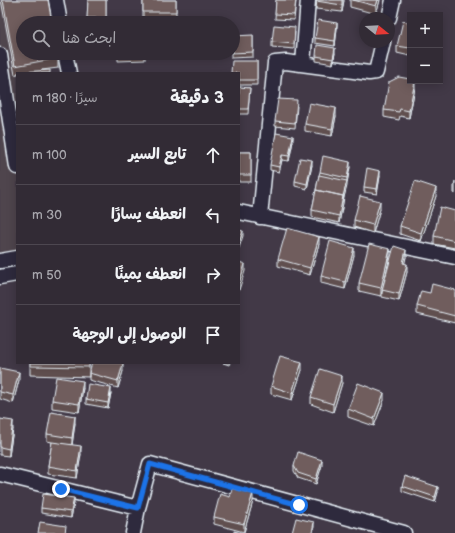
<!DOCTYPE html>
<html lang="ar">
<meta charset="utf-8">
<style>
:root{--surface:#322b35;--page:#3a333d;--text:#f1f3f6;--muted:#a8a7ad;--line:#4d4750}
body{margin:0;font-family:"Balsamiq Sans","Playpen Sans Arabic",sans-serif;background:var(--page);color:var(--text);direction:rtl}
.controls{position:absolute;right:12px;top:12px;display:grid;overflow:hidden;border-radius:0px;box-shadow:0 2px 10px #0003}
.controls button{width:36px;height:36px;display:grid;place-items:center;padding:0;border:0;border-bottom:1px solid var(--line);background:var(--surface);color:var(--text);font:20px sans-serif}
.compass{position:absolute;left:359px;top:12px;width:36px;height:36px;border-radius:50%;background:var(--surface);box-shadow:0 2px 10px #0003;rotate:108deg}
.stop{position:absolute;width:12px;height:12px;margin:-9px;border:3px solid #1a73e8;border-radius:50%;background:#fff}
.stop.end{background:#1a73e8;border-color:#fff;box-shadow:0 1px 4px #0008}
.list{margin:0;padding:0;list-style:none}
h2{display:flex;justify-content:space-between;align-items:center;height:52px;margin:0;padding:0 16px;font-size:17px}
h2 small{font-size:13px;font-weight:400;color:var(--muted)}
.list li{display:grid;grid-template-columns:26px 1fr auto;gap:12px;align-items:center;box-sizing:border-box;height:60px;padding:0 16px;border-top:1px solid var(--line)}
.list b{display:block;font-size:15px;white-space:nowrap}
.list em{font-size:13px;font-style:normal;color:var(--muted)}
.icon{flex:none;width:22px;height:22px;fill:none;stroke:currentColor;stroke-width:2;stroke-linecap:round;stroke-linejoin:round}
.map{position:relative;flex:none;width:455px;height:533px;overflow:hidden;direction:ltr}
.search{position:absolute;background:var(--surface);box-shadow:0 2px 10px #0003;left:16px;top:16px;width:224px;height:44px;display:flex;align-items:center;gap:10px;box-sizing:border-box;padding:0 14px;border-radius:22px;color:var(--muted);font-size:15px}
.panel{position:absolute;background:var(--surface);box-shadow:0 2px 10px #0003;left:16px;top:72px;width:224px;height:292px;border-radius:0px;direction:rtl}
.map>svg:first-child{display:block}
.built{fill:#50444e}
.lines{fill:none;stroke-linecap:round;stroke-linejoin:round}
.minor-casing{stroke:#e8f1f8;stroke-width:17}
.minor{stroke:#2f2a3d;stroke-width:14}
.wall{fill:#605050;stroke:#e8f1f8}
.shaded-wall{fill:#4e4141;stroke:#e8f1f8}
.building{fill:#705d5d;stroke:#e8f1f8}
.route{stroke:#1a73e8;stroke-width:5}
</style>
<div class="map">
<svg width="455" height="533" viewBox="0 0 455 533">
<rect width="100%" height="100%" fill="#423947"/>
<filter id="ink" filterUnits="userSpaceOnUse"><feTurbulence type="fractalNoise" baseFrequency=".025" numOctaves="2"/><feDisplacementMap in="SourceGraphic" scale="8" xChannelSelector="R" yChannelSelector="G"/><feConvolveMatrix kernelMatrix="1 2 1 2 8 2 1 2 1" color-interpolation-filters="sRGB"/></filter>
<g filter="url(#ink)">
<path class="built" d="M 0,0 L 40,0 L 23,23 L 23,53 L 48,53 L 51,73 L 17,73 L 17,259 L 0,262 Z"/>
<g class="lines">
<defs>
<path id="minor" d="M 56,0 L 60,23
M 389,18 L 393,0
M 65,53 L 69,73
M 0,55 L 17,167
M 303,64 L 308,0
M 239,212 L 455,257
M 260,217 L 275,63 L 286,62 L 369,73 L 376,72 L 383,42
M 0,261 L 17,258
M 0,277 L 17,274
M 0,474 L 138,508 L 133,533
M 138,508 L 150,464 L 404,533"/>
</defs>
<use href="#minor" class="minor-casing"/>
<use href="#minor" class="minor"/>
</g>
<path class="wall" d="M 1,0 L 48,0 L 58,58 L 58,68 L 42,70 L 50,73 L 17,73 L 17,75 L 15,75 Z
M 88,0 L 106,0 L 106,23 L 87,23 Z
M 143,0 L 176,0 L 176,22 L 143,22 Z
M 276,0 L 298,0 L 297,1 L 296,1 L 294,20 L 275,19 Z
M 317,0 L 344,0 L 342,12 L 316,9 Z
M 350,0 L 380,0 L 376,14 L 350,7 Z
M 410,23 L 410,56 L 397,53 L 397,46 Z
M 337,28 L 335,46 L 315,43 L 315,38 Z
M 295,32 L 294,49 L 272,47 L 272,42 Z
M 253,35 L 253,57 L 231,58 L 231,53 Z
M 81,53 L 96,53 L 96,55 L 82,58 Z
M 118,53 L 145,53 L 145,60 L 118,61 Z
M 335,53 L 333,64 L 316,61 L 316,56 Z
M 257,61 L 257,85 L 239,85 L 239,73 Z
M 239,87 L 250,88 L 248,114 L 239,114 Z
M 415,88 L 409,118 L 400,116 L 399,120 L 384,117 L 384,110 Z
M 297,106 L 295,128 L 275,126 L 275,121 Z
M 336,116 L 332,136 L 305,131 L 305,124 Z
M 293,141 L 289,161 L 282,160 L 279,172 L 270,170 L 270,165 Z
M 239,152 L 251,152 L 251,182 L 239,182 Z
M 312,165 L 307,189 L 295,186 L 295,181 Z
M 350,167 L 339,223 L 312,217 L 312,210 L 319,175 L 320,172 Z
M 380,176 L 377,194 L 364,192 L 364,187 Z
M 455,181 L 455,194 L 454,194 L 454,186 Z
M 436,196 L 421,241 L 400,234 L 400,226 Z
M 380,209 L 373,233 L 354,227 L 354,220 Z
M 455,211 L 455,248 L 434,244 L 434,236 Z
M 319,244 L 310,275 L 278,266 L 278,259 Z
M 354,255 L 345,289 L 321,283 L 321,276 Z
M 390,256 L 382,288 L 406,257 L 404,264 L 407,272 L 399,301 L 382,297 L 382,290 L 381,296 L 359,291 L 359,283 Z
M 455,290 L 455,323 L 417,314 L 417,306 L 430,293 Z
M 30,363 L 89,363 L 89,377 L 30,375 Z
M 223,363 L 230,363 L 229,365 Z
M 0,368 L 19,380 L 13,403 L 0,399 Z
M 302,370 L 292,400 L 271,394 L 271,386 Z
M 123,371 L 118,388 L 89,380 L 89,373 Z
M 342,383 L 333,412 L 311,404 L 311,397 Z
M 83,388 L 79,412 L 52,408 L 52,400 Z
M 111,393 L 108,408 L 86,404 L 86,399 Z
M 384,400 L 374,426 L 348,417 L 348,409 Z
M 0,419 L 13,429 L 9,456 L 0,455 Z
M 75,423 L 72,445 L 81,454 L 77,478 L 48,474 L 48,466 L 52,442 L 47,441 L 47,434 Z
M 322,465 L 316,484 L 298,478 L 294,471 L 294,466 Z
M 402,486 L 438,492 L 435,502 L 402,491 Z
M 230,497 L 253,501 L 244,532 L 214,524 L 214,517 Z
M 74,503 L 71,518 L 41,513 L 41,508 Z"/>
<path class="shaded-wall" d="M 342,0 L 344,0 L 342,12 Z
M 378,0 L 380,0 L 376,14 L 376,6 Z
M 337,23 L 337,28 L 335,46 L 335,41 Z
M 335,48 L 335,53 L 333,64 L 333,59 Z
M 415,81 L 415,88 L 409,118 L 409,111 Z
M 336,108 L 336,116 L 332,136 L 332,129 Z
M 293,136 L 293,141 L 289,161 L 289,156 Z
M 282,155 L 282,160 L 279,172 L 279,167 Z
M 312,160 L 312,165 L 307,189 L 307,184 Z
M 350,162 L 350,167 L 347,183 L 347,178 Z
M 380,171 L 380,176 L 377,194 L 377,189 Z
M 347,181 L 347,186 L 343,201 L 343,196 Z
M 436,188 L 436,196 L 421,241 L 421,233 Z
M 343,196 L 343,203 L 339,223 L 339,216 Z
M 380,201 L 380,209 L 373,233 L 373,225 Z
M 243,231 L 243,236 L 239,248 L 239,243 Z
M 319,237 L 319,244 L 310,275 L 310,268 Z
M 354,248 L 354,255 L 345,289 L 345,282 Z
M 390,249 L 390,256 L 381,296 L 381,288 Z
M 406,250 L 406,257 L 403,271 L 403,263 Z
M 245,264 L 245,271 L 239,290 L 239,283 Z
M 407,264 L 407,272 L 399,301 L 399,294 Z
M 302,362 L 302,370 L 292,400 L 292,393 Z
M 123,364 L 123,371 L 118,388 L 118,381 Z
M 19,372 L 19,380 L 13,403 L 13,395 Z
M 342,376 L 342,383 L 333,412 L 333,404 Z
M 83,381 L 83,388 L 79,412 L 79,404 Z
M 111,388 L 111,393 L 108,408 L 108,403 Z
M 384,393 L 384,400 L 374,426 L 374,419 Z
M 75,416 L 75,423 L 72,445 L 72,438 Z
M 13,421 L 13,429 L 9,456 L 9,449 Z
M 81,446 L 81,454 L 77,478 L 77,471 Z
M 322,460 L 322,465 L 316,484 L 316,479 Z
M 438,487 L 438,492 L 435,502 L 435,497 Z
M 253,493 L 253,501 L 244,532 L 244,524 Z
M 74,498 L 74,503 L 71,518 L 71,512 Z
M 314,522 L 314,527 L 313,533 L 312,533 Z"/>
<path class="building" d="M 3,0 L 48,0 L 52,23 L 23,23 L 23,53 L 57,53 L 58,58 L 15,66 Z
M 88,0 L 106,0 L 106,18 L 87,18 Z
M 143,0 L 176,0 L 176,12 L 143,12 Z
M 276,0 L 296,0 L 294,15 L 275,14 Z
M 317,0 L 342,0 L 342,5 L 316,1 Z
M 353,0 L 378,0 L 376,6 Z
M 318,20 L 337,23 L 335,41 L 315,38 Z
M 403,21 L 410,23 L 410,48 L 397,46 Z
M 274,25 L 295,27 L 294,44 L 272,42 Z
M 253,35 L 253,52 L 231,53 L 233,53 L 233,36 Z
M 317,45 L 335,48 L 333,59 L 316,56 Z
M 118,53 L 143,53 L 118,54 Z
M 232,61 L 257,61 L 257,80 L 239,80 L 239,73 L 231,73 Z
M 50,70 L 50,73 L 21,73 L 21,72 Z
M 399,77 L 410,79 L 410,81 L 415,81 L 409,111 L 400,109 L 399,112 L 384,110 L 389,82 Z
M 239,87 L 250,88 L 248,109 L 239,109 Z
M 278,99 L 297,100 L 295,123 L 275,121 Z
M 309,103 L 336,108 L 332,129 L 305,124 Z
M 276,133 L 293,136 L 289,156 L 282,155 L 279,167 L 270,165 Z
M 239,152 L 251,152 L 251,175 L 239,175 Z
M 323,156 L 350,162 L 347,178 L 320,172 Z
M 300,158 L 312,160 L 307,184 L 295,181 Z
M 367,168 L 380,171 L 377,189 L 364,187 Z
M 319,175 L 347,181 L 343,196 L 316,190 Z
M 415,181 L 436,188 L 421,233 L 400,226 Z
M 316,190 L 343,196 L 339,216 L 312,210 Z
M 360,196 L 380,201 L 373,225 L 354,220 Z
M 440,207 L 455,211 L 455,241 L 434,236 Z
M 287,228 L 319,237 L 310,268 L 278,259 Z
M 239,230 L 243,231 L 239,243 Z
M 330,241 L 354,248 L 345,282 L 321,276 Z
M 369,244 L 390,249 L 381,288 L 359,283 Z
M 394,246 L 406,250 L 403,263 L 407,264 L 399,294 L 382,290 Z
M 239,262 L 245,264 L 239,283 Z
M 432,284 L 455,290 L 455,316 L 417,306 L 421,291 L 430,293 Z
M 280,356 L 302,362 L 292,393 L 271,386 Z
M 30,363 L 89,363 L 89,367 L 30,366 Z
M 92,363 L 121,363 L 123,364 L 118,381 L 89,373 Z
M 0,368 L 19,372 L 13,395 L 0,392 Z
M 320,369 L 342,376 L 333,404 L 311,397 Z
M 56,377 L 83,381 L 79,404 L 52,400 Z
M 358,383 L 384,393 L 374,419 L 348,409 Z
M 88,384 L 111,388 L 108,403 L 86,399 Z
M 51,412 L 75,416 L 72,438 L 47,434 Z
M 0,419 L 13,421 L 9,449 L 0,447 Z
M 52,442 L 81,446 L 77,471 L 48,466 Z
M 298,452 L 322,460 L 316,479 L 298,473 L 294,466 Z
M 405,476 L 438,487 L 435,497 L 402,486 Z
M 232,488 L 253,493 L 244,524 L 214,517 L 220,494 L 230,497 Z
M 43,494 L 74,498 L 71,512 L 41,508 Z
M 296,518 L 314,522 L 312,533 L 292,533 Z
M 40,522 L 66,526 L 65,533 L 38,533 Z
M 234,531 L 241,533 L 234,533 Z"/>
</g>
<g class="lines" filter="url(#ink)">
<path class="route" d="M 61,489 L 138,508 L 150,464 L 299,505"/>
</g>
</svg>
<div class="controls">
<button>+</button>
<button>−</button>
</div>
<svg class="compass" viewBox="-18 -18 36 36"><path d="M0-13l5 13h-10z" fill="#e53935"/><path d="M0 13l5-13h-10z" fill="#a8a7ad"/></svg>
<div class="stop" style="left:299px;top:505px"></div>
<div class="stop end" style="left:61px;top:489px"></div>
<div class="search"><svg class="icon" aria-label="search" viewBox="0 0 24 24"><circle cx="10" cy="10" r="6"/><path d="M15 15l6 6"/></svg>ابحث هنا</div>
<section class="panel">
<h2>3 دقيقة<small>سيرًا · 180 m</small></h2>
<ul class="list">
<li><svg class="icon" aria-label="ahead" viewBox="0 0 24 24"><path d="M12 20V5M6 11l6-6 6 6"/></svg><div><b>تابع السير</b></div><em>100 m</em></li>
<li><svg class="icon" aria-label="left" viewBox="0 0 24 24"><path d="M17 20v-9H6M10 6l-5 5 5 5"/></svg><div><b>انعطف يسارًا</b></div><em>30 m</em></li>
<li><svg class="icon" aria-label="right" viewBox="0 0 24 24"><path d="M7 20v-9h11M14 6l5 5-5 5"/></svg><div><b>انعطف يمينًا</b></div><em>50 m</em></li>
<li><svg class="icon" aria-label="arrive" viewBox="0 0 24 24"><path d="M6 21V4h12l-3 4 3 4H6"/></svg><div><b>الوصول إلى الوجهة</b></div></li>
</ul>
</section>
</div>
